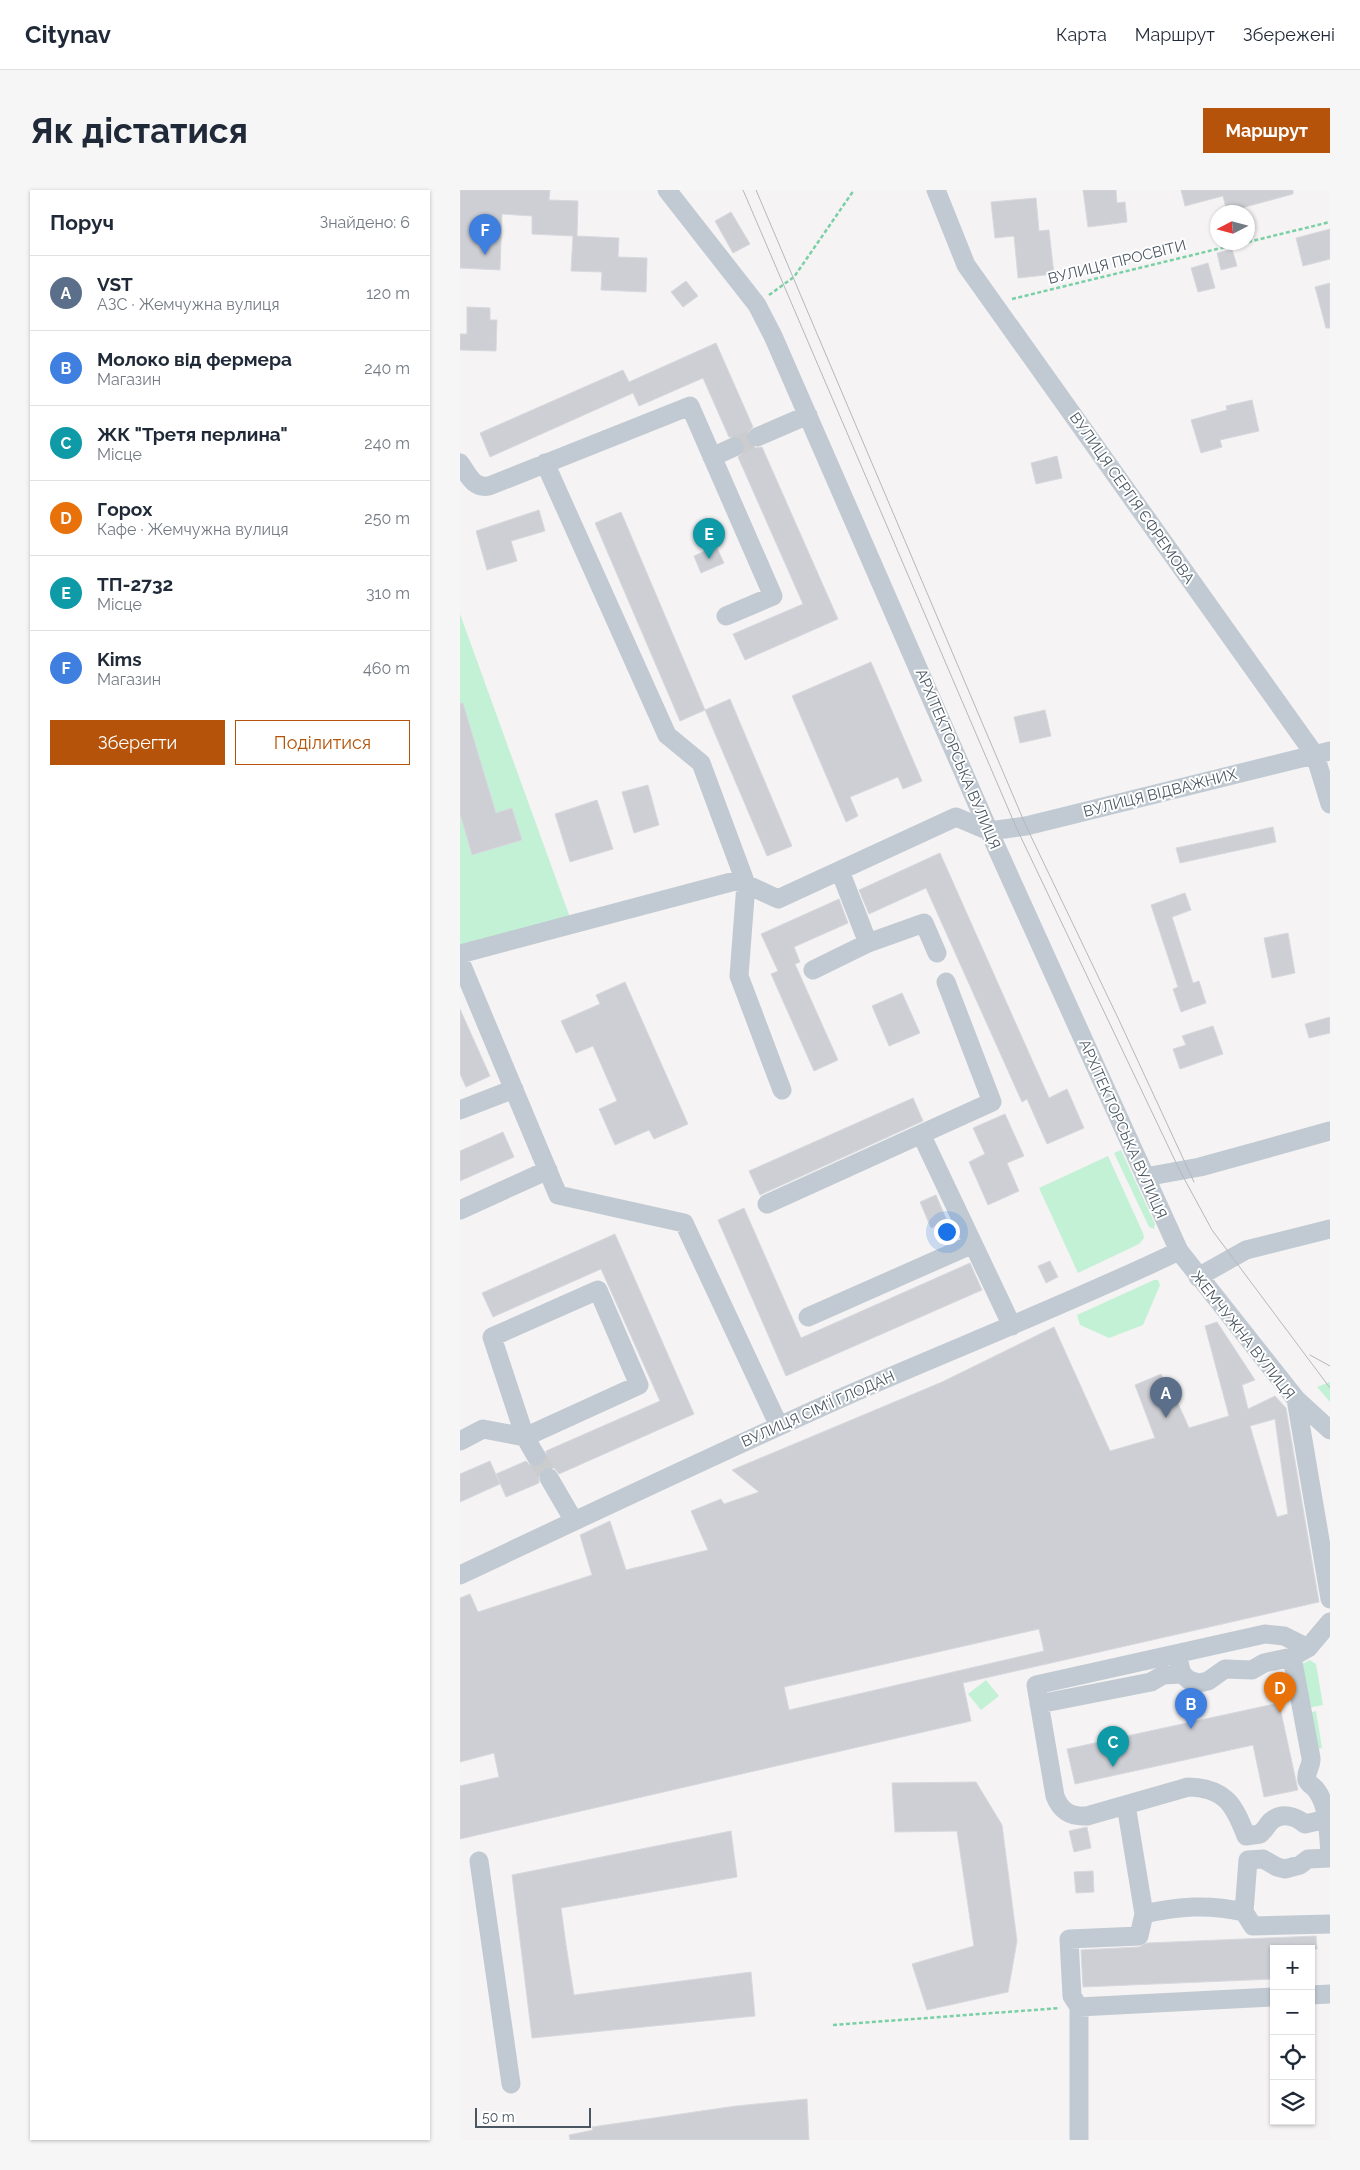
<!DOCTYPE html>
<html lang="uk">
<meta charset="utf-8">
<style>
:root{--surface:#fff;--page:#f6f6f7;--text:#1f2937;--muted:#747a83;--line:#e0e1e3;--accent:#b45309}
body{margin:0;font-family:Raleway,sans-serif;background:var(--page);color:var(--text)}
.controls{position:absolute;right:15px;bottom:15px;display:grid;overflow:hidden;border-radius:0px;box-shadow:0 1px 4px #0004}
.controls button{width:45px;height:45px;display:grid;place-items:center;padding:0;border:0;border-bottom:1px solid var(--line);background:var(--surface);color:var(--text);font:25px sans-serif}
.compass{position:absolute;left:750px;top:15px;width:45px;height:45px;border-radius:50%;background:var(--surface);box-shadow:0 1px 4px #0004;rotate:264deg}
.scale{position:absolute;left:15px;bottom:12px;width:116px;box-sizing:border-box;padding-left:5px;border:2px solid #4a5661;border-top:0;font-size:14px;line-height:18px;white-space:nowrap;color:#4a5661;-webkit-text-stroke:4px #fff;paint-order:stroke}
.you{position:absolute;left:486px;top:1041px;width:18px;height:18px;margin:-12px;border:4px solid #fff;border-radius:50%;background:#1a73e8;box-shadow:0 0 0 8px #1a73e833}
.badge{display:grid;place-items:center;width:32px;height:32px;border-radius:50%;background:var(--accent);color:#fff;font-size:16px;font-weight:700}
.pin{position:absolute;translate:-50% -41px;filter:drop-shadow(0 1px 2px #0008)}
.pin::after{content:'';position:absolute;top:26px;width:18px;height:15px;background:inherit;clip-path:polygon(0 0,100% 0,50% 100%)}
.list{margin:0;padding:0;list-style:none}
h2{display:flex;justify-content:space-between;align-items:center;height:65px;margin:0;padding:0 20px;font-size:21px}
h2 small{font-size:16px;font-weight:400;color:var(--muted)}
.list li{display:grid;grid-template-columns:32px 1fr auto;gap:15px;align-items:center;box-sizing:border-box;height:75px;padding:0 20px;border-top:1px solid var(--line)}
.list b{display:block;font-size:19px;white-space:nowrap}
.list p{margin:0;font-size:16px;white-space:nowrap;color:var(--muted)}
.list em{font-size:16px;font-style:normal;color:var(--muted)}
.actions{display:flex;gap:10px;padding:15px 20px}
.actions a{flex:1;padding:11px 0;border:1px solid var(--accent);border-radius:0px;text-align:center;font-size:18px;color:var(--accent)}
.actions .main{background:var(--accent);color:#fff}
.icon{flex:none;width:28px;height:28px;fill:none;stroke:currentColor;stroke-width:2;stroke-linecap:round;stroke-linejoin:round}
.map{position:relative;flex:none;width:870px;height:1950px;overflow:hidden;border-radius:0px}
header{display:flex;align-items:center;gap:30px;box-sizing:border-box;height:70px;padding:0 25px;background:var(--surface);border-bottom:1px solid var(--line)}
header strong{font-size:24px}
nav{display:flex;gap:28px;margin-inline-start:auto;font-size:18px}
.intro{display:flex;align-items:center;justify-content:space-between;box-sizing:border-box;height:120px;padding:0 30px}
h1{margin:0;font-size:35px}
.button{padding:12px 22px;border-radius:0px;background:var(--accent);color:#fff;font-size:18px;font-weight:700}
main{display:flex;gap:30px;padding:0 30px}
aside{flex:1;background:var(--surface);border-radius:0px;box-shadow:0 1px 4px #0004}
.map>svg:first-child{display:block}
.green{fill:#c3f1d5}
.building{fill:#cdcfd5;stroke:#d7d9de;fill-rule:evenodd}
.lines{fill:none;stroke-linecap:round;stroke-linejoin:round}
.minor-tunnel{stroke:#caccce;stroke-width:19;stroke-dasharray:19 9;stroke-linecap:butt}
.path{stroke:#7ad0a6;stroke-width:2.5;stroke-dasharray:4 2.5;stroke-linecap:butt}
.minor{stroke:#c1cad2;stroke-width:19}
.tram{stroke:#b5b8bd;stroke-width:1}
.labels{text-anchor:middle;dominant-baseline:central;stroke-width:4;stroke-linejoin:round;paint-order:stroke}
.street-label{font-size:15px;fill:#4a5661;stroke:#fff}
</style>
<header>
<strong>Citynav</strong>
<nav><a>Карта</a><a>Маршрут</a><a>Збережені</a></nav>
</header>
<div class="intro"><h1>Як дістатися</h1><a class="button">Маршрут</a></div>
<main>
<aside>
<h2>Поруч<small>Знайдено: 6</small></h2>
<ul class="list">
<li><span class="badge" style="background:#5c6f8a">A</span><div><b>VST</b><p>АЗС · Жемчужна вулиця</p></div><em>120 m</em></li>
<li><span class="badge" style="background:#3f7fe0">B</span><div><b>Молоко від фермера</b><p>Магазин</p></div><em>240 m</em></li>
<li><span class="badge" style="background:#0f9aa8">C</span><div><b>ЖК &quot;Третя перлина&quot;</b><p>Місце</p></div><em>240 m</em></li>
<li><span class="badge" style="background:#e8710a">D</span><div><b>Горох</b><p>Кафе · Жемчужна вулиця</p></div><em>250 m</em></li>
<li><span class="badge" style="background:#0f9aa8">E</span><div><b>ТП-2732</b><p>Місце</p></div><em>310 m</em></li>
<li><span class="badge" style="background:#3f7fe0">F</span><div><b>Kims</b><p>Магазин</p></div><em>460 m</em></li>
</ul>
<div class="actions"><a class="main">Зберегти</a><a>Поділитися</a></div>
</aside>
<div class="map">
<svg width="870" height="1950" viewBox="0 0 870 1950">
<rect width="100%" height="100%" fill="#f5f3f3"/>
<path class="green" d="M 0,424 L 112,733 L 0,757 Z
M 661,960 L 695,1034 L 694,1039 L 689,1037 L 654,963 Z
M 648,966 L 683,1043 L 684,1048 L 679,1054 L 618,1083 L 579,998 Z
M 694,1090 L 698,1090 L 700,1095 L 683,1135 L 649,1148 L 620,1135 L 617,1125 Z
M 870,1192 L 870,1212 L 857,1197 Z
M 850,1470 L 856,1474 L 863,1515 L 848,1518 L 842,1474 Z
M 526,1490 L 539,1506 L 521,1520 L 508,1504 Z
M 856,1521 L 862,1558 L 855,1559 L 849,1523 Z"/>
<path class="building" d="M 0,0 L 90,0 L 89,10 L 118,11 L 117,46 L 159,48 L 158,67 L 187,68 L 186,102 L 141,100 L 142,82 L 111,81 L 113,46 L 72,44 L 72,26 L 42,24 L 40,80 L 0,78 Z
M 623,0 L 656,0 L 657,13 L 665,12 L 667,32 L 628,37 Z
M 721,0 L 833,0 L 833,4 L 767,22 L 763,6 L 725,16 Z
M 576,8 L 579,41 L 589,40 L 594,84 L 558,88 L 554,46 L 535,48 L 531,12 Z
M 271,22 L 290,54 L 273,63 L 255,31 Z
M 870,39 L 870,69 L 843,76 L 836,48 Z
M 772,59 L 777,76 L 761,80 L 757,63 Z
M 748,73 L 755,98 L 738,102 L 731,78 Z
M 226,91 L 238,106 L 223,117 L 211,102 Z
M 870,93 L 870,138 L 866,138 L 855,97 Z
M 7,117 L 30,118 L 30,130 L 37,130 L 36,161 L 0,160 L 0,144 L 7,144 Z
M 256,153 L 293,237 L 286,245 L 287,252 L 295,258 L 302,257 L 378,429 L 285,470 L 273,444 L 343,414 L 278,267 L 283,263 L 284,253 L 280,248 L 269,247 L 243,188 L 179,216 L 173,203 L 30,267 L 20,243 L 163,180 L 169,192 Z
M 792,210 L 799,241 L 760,250 L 762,257 L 741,263 L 731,230 L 767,220 L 766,216 Z
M 597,266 L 602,288 L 576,294 L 571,273 Z
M 79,320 L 85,341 L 51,351 L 57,371 L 27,380 L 16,341 Z
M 161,322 L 245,520 L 220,531 L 135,333 Z
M 256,356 L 264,373 L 241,383 L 234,366 Z
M 411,472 L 462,591 L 443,599 L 438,587 L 390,607 L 398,626 L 386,632 L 332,506 Z
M 270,509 L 332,656 L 307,666 L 245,520 Z
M 0,513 L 3,513 L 36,623 L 52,618 L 62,650 L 12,665 L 0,624 Z
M 585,520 L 591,546 L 560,553 L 554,527 Z
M 188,595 L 199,635 L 174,643 L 162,602 Z
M 137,610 L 153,659 L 110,672 L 95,624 Z
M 813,637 L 816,652 L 720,673 L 716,658 Z
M 480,663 L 589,908 L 607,899 L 624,938 L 587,954 L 567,909 L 562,912 L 466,698 L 409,724 L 399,700 Z
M 725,703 L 731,720 L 712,727 L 733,793 L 739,791 L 746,813 L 721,822 L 713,799 L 718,797 L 691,715 Z
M 379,709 L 388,733 L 334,757 L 340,772 L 335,774 L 378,870 L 354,881 L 311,784 L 318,781 L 301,744 Z
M 828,743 L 835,783 L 812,788 L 804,748 Z
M 165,792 L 228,934 L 194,949 L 189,940 L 155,955 L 139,919 L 157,911 L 133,856 L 116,863 L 101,831 L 140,814 L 136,805 Z
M 442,803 L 460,843 L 429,856 L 412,816 Z
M 0,819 L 30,886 L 6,897 L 0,884 Z
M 870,827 L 870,843 L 849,848 L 845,834 Z
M 753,836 L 763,864 L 720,879 L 713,859 L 726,855 L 722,846 Z
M 453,908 L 463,931 L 300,1005 L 289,981 Z
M 545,924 L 564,966 L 547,973 L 559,1001 L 528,1015 L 509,972 L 525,964 L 513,938 Z
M 43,942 L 54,967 L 0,991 L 0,961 Z
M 476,1005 L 487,1031 L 471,1038 L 460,1012 Z
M 284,1018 L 341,1148 L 510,1073 L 522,1100 L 326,1186 L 258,1030 Z
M 155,1044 L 234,1224 L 99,1284 L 94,1278 L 84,1278 L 79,1283 L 79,1293 L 46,1307 L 36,1284 L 66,1271 L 71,1276 L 81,1276 L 86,1271 L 86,1261 L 200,1211 L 141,1079 L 33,1127 L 22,1103 Z
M 590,1071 L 598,1087 L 586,1093 L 578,1076 Z
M 757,1132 L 795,1190 L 782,1195 L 788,1219 L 815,1206 L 826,1218 L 859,1412 L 503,1493 L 511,1531 L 0,1649 L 0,1596 L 39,1587 L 34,1563 L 0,1572 L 0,1408 L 10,1404 L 18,1422 L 132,1385 L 120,1345 L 150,1331 L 166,1380 L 248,1360 L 231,1321 L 261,1309 L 264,1314 L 299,1302 L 272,1280 L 482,1192 L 594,1137 L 650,1261 L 695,1248 L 675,1195 L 701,1184 L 712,1211 L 716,1209 L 729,1238 L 769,1226 L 745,1136 ZM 815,1229 L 828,1324 L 817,1327 L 790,1236 ZM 579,1439 L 584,1461 L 329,1520 L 324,1497 Z
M 30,1271 L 40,1294 L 0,1312 L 0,1284 Z
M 819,1513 L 838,1600 L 804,1607 L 793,1555 L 615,1594 L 607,1559 Z
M 516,1592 L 542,1635 L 557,1751 L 548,1802 L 467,1820 L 452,1774 L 514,1756 L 497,1641 L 435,1642 L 432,1593 Z
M 627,1637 L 631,1658 L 614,1662 L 609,1641 Z
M 271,1641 L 277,1687 L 101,1718 L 106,1755 L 114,1805 L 291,1782 L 295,1826 L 72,1848 L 52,1685 Z
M 633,1681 L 634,1702 L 616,1703 L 614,1682 Z
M 856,1746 L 857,1759 L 814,1759 L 814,1789 L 623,1797 L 621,1760 L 679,1757 L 687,1753 Z
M 347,1909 L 349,1950 L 110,1950 L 109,1945 L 133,1940 L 132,1937 L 276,1916 Z"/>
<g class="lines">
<path class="minor-tunnel" d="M 274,257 L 297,247
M 76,1266 L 89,1288"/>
<path class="path" d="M 788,52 L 870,32
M 309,105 L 334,87 L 394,0
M 552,109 L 786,52
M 373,1835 L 600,1818"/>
<path class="minor" d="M 207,0 L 297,115 L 313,146 L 529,641 L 719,1061 L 836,1209 L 870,1240
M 476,0 L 506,75 L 855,565 L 870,614
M 297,247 L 348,225
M 252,267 L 274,257
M 0,273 C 8,284 13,299 29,296 L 230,216 L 313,406 L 266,426
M 85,273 L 207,545 L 241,573 L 286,694 L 279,786 L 322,900
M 408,753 L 464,733 L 477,763
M 0,764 L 275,691 L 286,694 L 318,709 L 496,627 L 529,641 L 566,636 L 870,561
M 0,771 L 98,1005 L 224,1033 L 319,1236
M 353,780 L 408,753 L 380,681
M 0,920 L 54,899
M 461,944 L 552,1136
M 685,987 L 740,977 L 870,941
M 307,1014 L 532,912 L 486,792
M 0,1020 L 88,980
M 738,1087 L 786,1060 L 870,1039
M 348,1127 L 513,1054
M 836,1209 L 870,1409
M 0,1251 L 23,1239 L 65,1247 L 179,1195 L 138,1100 L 32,1147 L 65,1247 L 76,1266
M 89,1288 L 114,1331
M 0,1385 C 129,1324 258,1263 388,1205 C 498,1157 610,1113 719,1061
M 848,1458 L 824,1446 L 805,1444 L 576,1495 L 595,1606 C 601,1622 611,1627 627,1626 L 728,1597 C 765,1598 774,1614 786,1646 L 800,1644 C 805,1640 807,1635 811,1631 C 822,1622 835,1626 845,1634 L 867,1629
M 717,1465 L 722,1484 L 729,1490 L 739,1493 L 748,1491 L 765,1479 L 792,1480 L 804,1473 L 832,1467 L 848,1458 L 870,1432
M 832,1467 L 851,1568 C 852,1577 845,1581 847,1590 C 849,1595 854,1596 857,1601 C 869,1618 868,1643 870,1663
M 579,1514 L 691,1492 L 703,1485 L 722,1484
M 666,1615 L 684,1724 C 719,1716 749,1714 784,1722 L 788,1670 L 803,1669 L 817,1677 L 825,1679 L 840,1675 L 848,1669 L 870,1668
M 19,1671 L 51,1894
M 784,1722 L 793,1736 L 870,1734
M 851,1805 L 870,1804
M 619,1817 L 814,1807
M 619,1950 L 619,1817 L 612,1806 L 609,1749 L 679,1746 L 684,1724"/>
<path class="tram" d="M 283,0 L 556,637 L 720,981 L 752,1040 L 870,1198
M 296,0 L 566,636 L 658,828 L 734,992
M 850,1165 L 870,1176"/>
</g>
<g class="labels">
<g class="street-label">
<text transform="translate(657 72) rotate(-14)">ВУЛИЦЯ ПРОСВІТИ</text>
<text transform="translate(672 308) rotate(55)">ВУЛИЦЯ СЕРГІЯ ЄФРЕМОВА</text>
<text transform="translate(498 569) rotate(67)">АРХІТЕКТОРСЬКА ВУЛИЦЯ</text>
<text transform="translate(700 603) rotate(-14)">ВУЛИЦЯ ВІДВАЖНИХ</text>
<text transform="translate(663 939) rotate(66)">АРХІТЕКТОРСЬКА ВУЛИЦЯ</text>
<text transform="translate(783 1145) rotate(52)">ЖЕМЧУЖНА ВУЛИЦЯ</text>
<text transform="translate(358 1219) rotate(-24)">ВУЛИЦЯ СІМ'Ї ГЛОДАН</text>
</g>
</g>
</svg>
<div class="controls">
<button>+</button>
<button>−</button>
<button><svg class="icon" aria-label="locate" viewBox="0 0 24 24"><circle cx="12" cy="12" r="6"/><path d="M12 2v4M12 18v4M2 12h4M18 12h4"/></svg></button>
<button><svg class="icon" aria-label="layers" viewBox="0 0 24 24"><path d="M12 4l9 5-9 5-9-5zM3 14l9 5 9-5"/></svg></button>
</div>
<svg class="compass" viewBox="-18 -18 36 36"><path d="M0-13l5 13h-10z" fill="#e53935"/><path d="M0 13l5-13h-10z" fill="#747a83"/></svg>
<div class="scale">50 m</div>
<div class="you"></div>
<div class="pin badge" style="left:706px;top:1228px;background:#5c6f8a">A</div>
<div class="pin badge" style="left:731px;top:1539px;background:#3f7fe0">B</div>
<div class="pin badge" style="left:653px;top:1577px;background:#0f9aa8">C</div>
<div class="pin badge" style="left:820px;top:1523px;background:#e8710a">D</div>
<div class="pin badge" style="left:249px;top:369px;background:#0f9aa8">E</div>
<div class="pin badge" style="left:25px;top:65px;background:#3f7fe0">F</div>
</div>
</main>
